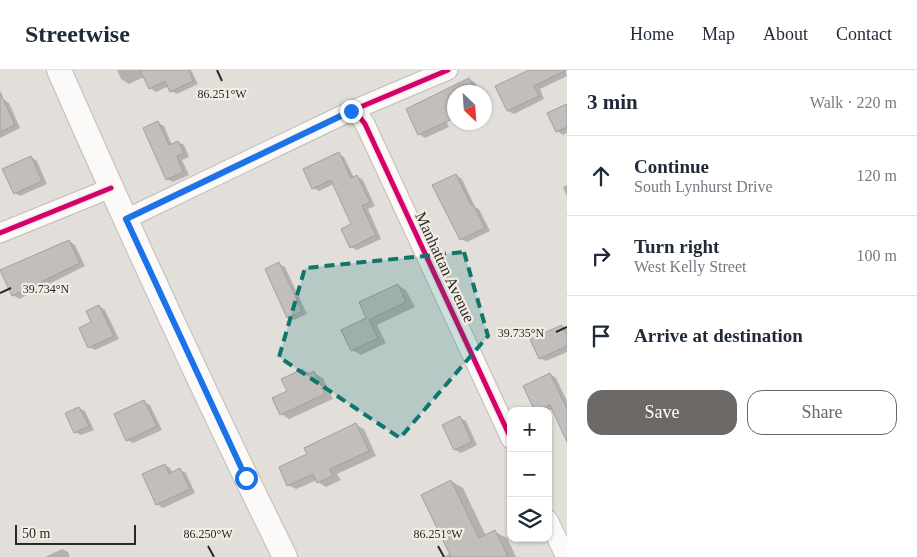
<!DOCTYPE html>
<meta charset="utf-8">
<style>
:root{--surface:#fff;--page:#f6f6f7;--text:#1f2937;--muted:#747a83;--line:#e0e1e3;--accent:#6b6865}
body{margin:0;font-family:"Times New Roman",serif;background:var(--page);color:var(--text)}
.controls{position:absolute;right:15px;bottom:15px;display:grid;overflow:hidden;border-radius:10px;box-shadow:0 1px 4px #0004}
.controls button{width:45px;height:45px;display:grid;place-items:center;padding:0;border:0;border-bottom:1px solid var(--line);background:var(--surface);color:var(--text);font:25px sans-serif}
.compass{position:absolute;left:447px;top:15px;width:45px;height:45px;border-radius:50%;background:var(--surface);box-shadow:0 1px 4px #0004;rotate:155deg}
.scale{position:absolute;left:15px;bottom:12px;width:121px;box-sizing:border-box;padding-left:5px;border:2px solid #2b2926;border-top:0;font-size:14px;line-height:18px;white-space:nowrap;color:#2b2926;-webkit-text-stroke:4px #f2ece4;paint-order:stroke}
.stop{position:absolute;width:15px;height:15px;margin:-11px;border:4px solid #1a73e8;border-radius:50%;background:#fff}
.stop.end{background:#1a73e8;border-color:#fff;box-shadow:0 1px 5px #0008}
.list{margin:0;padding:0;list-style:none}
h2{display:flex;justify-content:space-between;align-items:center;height:65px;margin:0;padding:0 20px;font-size:21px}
h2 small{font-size:16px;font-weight:400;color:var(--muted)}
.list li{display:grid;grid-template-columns:32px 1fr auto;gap:15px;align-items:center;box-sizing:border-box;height:80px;padding:0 20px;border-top:1px solid var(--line)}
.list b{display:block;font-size:19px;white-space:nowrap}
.list p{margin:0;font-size:16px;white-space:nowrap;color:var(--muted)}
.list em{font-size:16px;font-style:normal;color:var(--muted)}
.actions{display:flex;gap:10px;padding:15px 20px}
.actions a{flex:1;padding:11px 0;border:1px solid var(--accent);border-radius:15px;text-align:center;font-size:18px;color:var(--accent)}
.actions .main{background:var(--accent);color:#fff}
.icon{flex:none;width:28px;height:28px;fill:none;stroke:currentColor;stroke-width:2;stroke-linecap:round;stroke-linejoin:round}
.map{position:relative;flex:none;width:567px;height:487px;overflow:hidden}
header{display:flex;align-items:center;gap:30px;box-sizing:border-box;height:70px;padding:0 25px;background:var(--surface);border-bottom:1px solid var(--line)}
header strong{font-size:24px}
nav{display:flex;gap:28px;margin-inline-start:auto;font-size:18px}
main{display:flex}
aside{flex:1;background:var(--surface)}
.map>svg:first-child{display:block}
.shadow{fill:#0003}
.building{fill:#c1bebb;stroke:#a3a09e}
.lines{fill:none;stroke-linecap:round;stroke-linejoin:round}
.minor-casing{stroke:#bfbcb8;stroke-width:21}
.major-casing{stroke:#bfbcb8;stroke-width:26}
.minor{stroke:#fbfaf9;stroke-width:19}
.major{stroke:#fbfaf9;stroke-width:24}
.cycleway-casing{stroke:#f2ece4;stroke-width:8}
.cycleway{stroke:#d6006c;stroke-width:5}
.route{stroke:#1a73e8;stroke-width:6}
.marked{fill:#0f766e;fill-opacity:0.2;stroke:#0f766e;stroke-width:4;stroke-dasharray:10 6;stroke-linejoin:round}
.ticks{fill:none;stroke:#2b2926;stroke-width:2}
.labels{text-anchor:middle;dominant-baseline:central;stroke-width:4.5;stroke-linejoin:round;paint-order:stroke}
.street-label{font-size:16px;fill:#2b2926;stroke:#f2ece4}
.ticks-label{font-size:12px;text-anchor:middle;fill:#2b2926;stroke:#f2ece4;stroke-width:4.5;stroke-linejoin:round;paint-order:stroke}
</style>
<header>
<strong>Streetwise</strong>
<nav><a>Home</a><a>Map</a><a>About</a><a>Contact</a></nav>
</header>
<main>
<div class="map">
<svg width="567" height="487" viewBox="0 0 567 487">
<rect width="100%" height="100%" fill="#e2deda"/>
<path class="shadow" d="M 117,0 L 191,0 L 198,14 L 177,24 L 171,21 L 169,16 L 156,22 L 150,18 L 144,7 L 129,14 L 121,9 Z
M 532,0 L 565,0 L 567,6 L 540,19 L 544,29 L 514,44 L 508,41 Z
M 469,9 L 475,13 L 480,22 L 454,22 L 454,41 L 444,46 L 449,57 L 425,68 L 419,64 L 408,39 Z
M 3,29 L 9,33 L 20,58 L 0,68 L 0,31 Z
M 567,35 L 567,63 L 563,65 L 557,61 Z
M 158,53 L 164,56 L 172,75 L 178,72 L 184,75 L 189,87 L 182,90 L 189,105 L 173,112 L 167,109 Z
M 338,84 L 344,87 L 354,108 L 357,106 L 363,110 L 375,136 L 368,139 L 381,169 L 357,180 L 351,177 L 353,155 L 334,114 L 319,121 L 313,118 Z
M 31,87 L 37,91 L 47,114 L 20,126 L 15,123 Z
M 456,105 L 462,109 L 475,137 L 479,139 L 490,161 L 467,172 L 461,169 Z
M 567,115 L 567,127 L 563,117 Z
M 69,171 L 75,175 L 85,196 L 19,229 L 13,225 Z
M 279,194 L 285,197 L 307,244 L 294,250 L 288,247 Z
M 397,215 L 406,220 L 415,237 L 377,255 L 386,273 L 361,285 L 352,280 L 368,248 Z
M 99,236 L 105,240 L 119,269 L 95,280 L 89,277 L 92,253 Z
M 562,256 L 567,259 L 567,282 L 546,291 L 540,288 Z
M 303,300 L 311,304 L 314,303 L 323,308 L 333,329 L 289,349 L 281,344 Z
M 550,304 L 556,308 L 567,331 L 567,362 L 553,339 L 548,341 L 536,341 L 525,316 Z
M 144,332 L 150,335 L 162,360 L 133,373 L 127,370 Z
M 79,338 L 85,341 L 94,360 L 81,365 L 75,362 Z
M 460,348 L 466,351 L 477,375 L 461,383 L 455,380 Z
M 356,355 L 364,359 L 376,386 L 337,404 L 341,410 L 326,417 L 318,412 L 317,410 L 296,419 L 288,415 L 309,385 Z
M 165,395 L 170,398 L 173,403 L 180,400 L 186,403 L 195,423 L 163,438 L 157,434 Z
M 451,411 L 463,418 L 486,466 L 495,462 L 507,468 L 516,487 L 443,487 L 451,483 Z
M 62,479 L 68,482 L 70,487 L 45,487 Z"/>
<path class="building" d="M 140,0 L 189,0 L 193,11 L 170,22 L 165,11 L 149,19 Z
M 529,0 L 567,0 L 534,16 L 539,26 L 507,41 L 495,16 Z
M 469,8 L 476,22 L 454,22 L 454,48 L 418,65 L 406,39 Z
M 0,22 L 15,55 L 0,62 Z
M 567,34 L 567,57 L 556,62 L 547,43 Z
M 158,51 L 169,75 L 178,71 L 184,83 L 177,86 L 183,102 L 166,110 L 143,58 Z
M 339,82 L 351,108 L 357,105 L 370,132 L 362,136 L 376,165 L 350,178 L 341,159 L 351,154 L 331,110 L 312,119 L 303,99 Z
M 31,86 L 42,111 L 14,124 L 2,99 Z
M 456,104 L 471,135 L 473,134 L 485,158 L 460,170 L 432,115 Z
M 69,170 L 80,193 L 12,226 L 0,200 Z
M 279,192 L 302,241 L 287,248 L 265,199 Z
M 398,214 L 406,232 L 369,250 L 378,268 L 351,281 L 341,260 L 366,248 L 359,232 Z
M 99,235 L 114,266 L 88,278 L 79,258 L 91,252 L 86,241 Z
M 562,255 L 567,265 L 567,276 L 539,289 L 530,269 Z
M 303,299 L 306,305 L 314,301 L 325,324 L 280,345 L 272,328 L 287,321 L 281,309 Z
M 550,303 L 567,339 L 567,372 L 550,335 L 535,341 L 523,316 Z
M 144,330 L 157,356 L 126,371 L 114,344 Z
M 79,337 L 89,356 L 74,363 L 65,343 Z
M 460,346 L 472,372 L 454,380 L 442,355 Z
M 356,353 L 369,381 L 330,399 L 333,406 L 317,413 L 313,404 L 287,416 L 279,397 L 307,384 L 304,378 Z
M 165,394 L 169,404 L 180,398 L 190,419 L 156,435 L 142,404 Z
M 451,410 L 479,468 L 495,460 L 508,487 L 451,487 L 421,425 Z"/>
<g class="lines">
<defs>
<path id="minor" d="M 351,41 L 359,46 L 365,54 L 511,369
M 126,149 L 351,41 L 448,0
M 0,163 L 111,118
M 548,450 L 566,487"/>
<path id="major" d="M 59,0 C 131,164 206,327 285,487"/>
</defs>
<use href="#minor" class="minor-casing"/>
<use href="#major" class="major-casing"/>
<use href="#minor" class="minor"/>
<use href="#major" class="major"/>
<defs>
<path id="cycleway" d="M 351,41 L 359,46 L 365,54 L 511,369
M 126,149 L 351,41 L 448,0
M 0,163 L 111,118"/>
</defs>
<use href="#cycleway" class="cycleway-casing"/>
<use href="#cycleway" class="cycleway"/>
</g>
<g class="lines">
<path class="route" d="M 246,408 L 126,149 L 351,41"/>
</g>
<path class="marked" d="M 464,182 L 488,266 L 400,368 L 279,287 L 305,198 Z"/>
<path class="ticks" d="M 217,0 L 222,11M 0,223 L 11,218M 556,262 L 567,257M 208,476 L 214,487M 438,476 L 444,487"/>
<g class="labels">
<g class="street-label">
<text transform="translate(445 197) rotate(65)">Manhattan Avenue</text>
</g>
</g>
<g class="ticks-label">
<text x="222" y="28">86.251°W</text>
<text x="46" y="223">39.734°N</text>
<text x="521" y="267">39.735°N</text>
<text x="208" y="468">86.250°W</text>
<text x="438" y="468">86.251°W</text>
</g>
</svg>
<div class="controls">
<button>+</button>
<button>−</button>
<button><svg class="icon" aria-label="layers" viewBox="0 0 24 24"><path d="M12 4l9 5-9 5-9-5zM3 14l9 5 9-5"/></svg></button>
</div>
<svg class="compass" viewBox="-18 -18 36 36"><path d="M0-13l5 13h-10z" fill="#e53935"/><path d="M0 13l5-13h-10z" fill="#747a83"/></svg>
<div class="scale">50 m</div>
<div class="stop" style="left:246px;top:408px"></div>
<div class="stop end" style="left:351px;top:41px"></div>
</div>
<aside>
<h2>3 min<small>Walk · 220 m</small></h2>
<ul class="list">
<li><svg class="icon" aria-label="ahead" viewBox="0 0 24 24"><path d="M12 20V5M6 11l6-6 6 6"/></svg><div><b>Continue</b><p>South Lynhurst Drive</p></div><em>120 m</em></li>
<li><svg class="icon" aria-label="right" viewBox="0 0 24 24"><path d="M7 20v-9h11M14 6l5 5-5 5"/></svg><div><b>Turn right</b><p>West Kelly Street</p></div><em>100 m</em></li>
<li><svg class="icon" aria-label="arrive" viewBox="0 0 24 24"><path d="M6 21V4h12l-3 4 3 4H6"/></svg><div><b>Arrive at destination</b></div></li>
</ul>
<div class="actions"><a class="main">Save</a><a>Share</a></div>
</aside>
</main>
